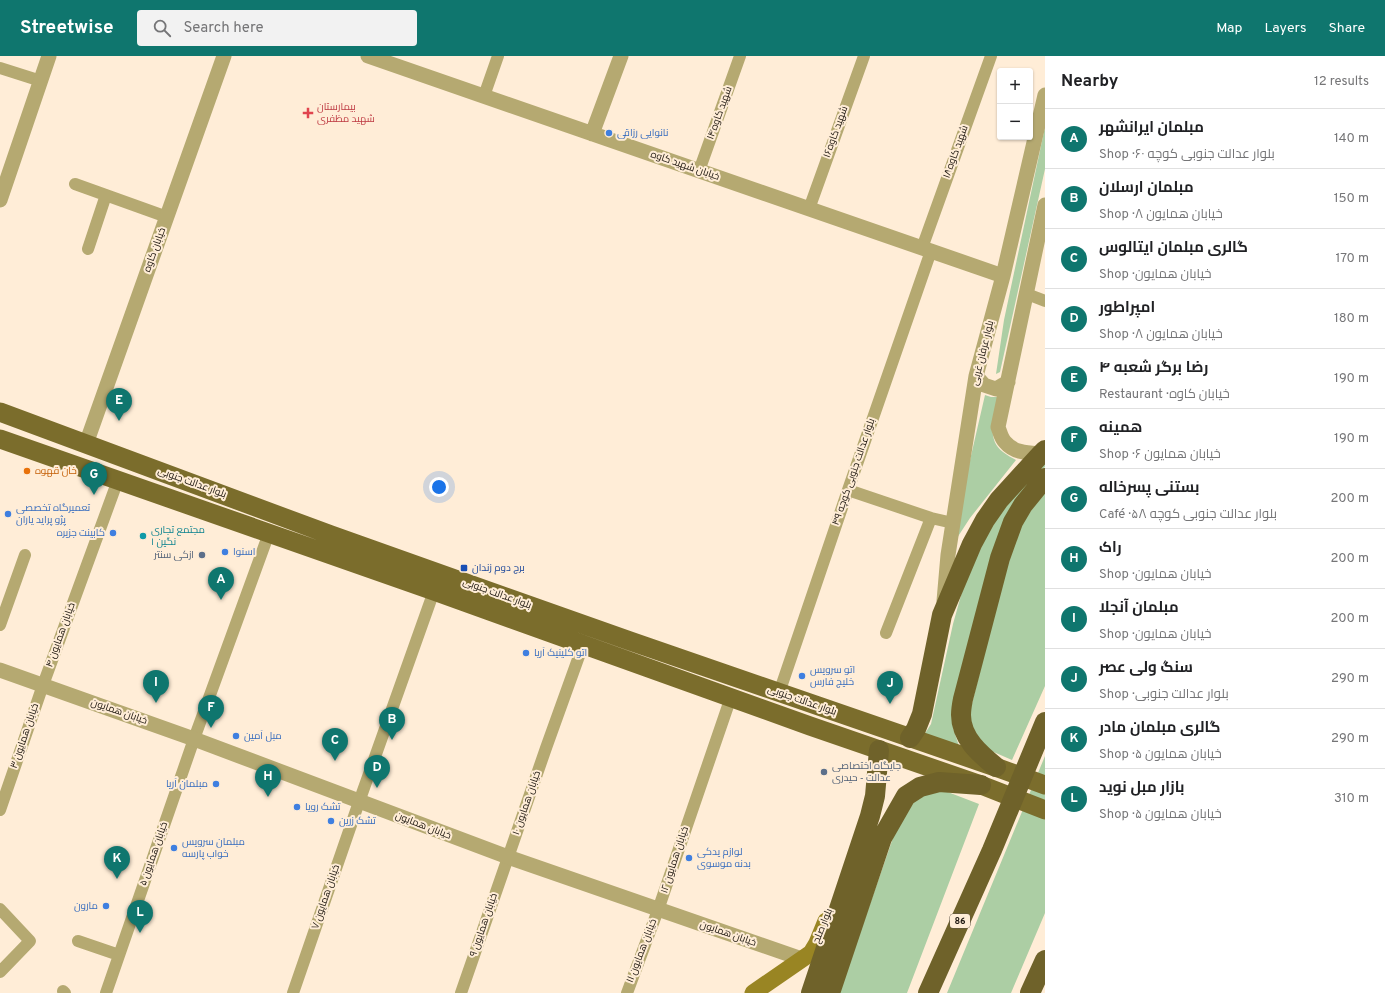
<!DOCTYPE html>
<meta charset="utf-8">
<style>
:root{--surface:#fff;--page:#f2f2f2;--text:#202124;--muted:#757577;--line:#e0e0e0;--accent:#0f766e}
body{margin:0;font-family:Overpass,Cairo,sans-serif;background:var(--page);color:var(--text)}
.controls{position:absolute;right:12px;top:12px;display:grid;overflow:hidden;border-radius:4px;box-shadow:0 1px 3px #0004}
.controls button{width:36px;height:36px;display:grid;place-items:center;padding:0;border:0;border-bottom:1px solid var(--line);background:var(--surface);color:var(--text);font:20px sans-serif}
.you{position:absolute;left:439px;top:431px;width:14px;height:14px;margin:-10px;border:3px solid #fff;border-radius:50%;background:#1a73e8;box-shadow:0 0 0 6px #1a73e833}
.badge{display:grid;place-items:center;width:26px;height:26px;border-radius:50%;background:var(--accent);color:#fff;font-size:13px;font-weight:700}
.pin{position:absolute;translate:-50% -33px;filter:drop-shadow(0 1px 2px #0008)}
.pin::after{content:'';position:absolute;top:21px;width:14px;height:12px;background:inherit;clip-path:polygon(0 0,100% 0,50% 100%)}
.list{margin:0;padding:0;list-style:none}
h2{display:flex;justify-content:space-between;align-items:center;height:52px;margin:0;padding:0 16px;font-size:17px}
h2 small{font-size:13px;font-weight:400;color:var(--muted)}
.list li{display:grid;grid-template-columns:26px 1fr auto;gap:12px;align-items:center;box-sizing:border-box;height:60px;padding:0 16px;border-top:1px solid var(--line)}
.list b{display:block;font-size:15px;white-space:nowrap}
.list p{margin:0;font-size:13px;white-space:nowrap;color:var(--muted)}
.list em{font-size:13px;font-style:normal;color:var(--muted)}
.icon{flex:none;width:22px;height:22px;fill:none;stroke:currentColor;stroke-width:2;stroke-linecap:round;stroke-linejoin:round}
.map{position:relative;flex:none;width:1045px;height:937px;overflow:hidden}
header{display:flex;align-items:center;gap:24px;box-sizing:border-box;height:56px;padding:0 20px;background:var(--accent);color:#fff}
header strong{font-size:19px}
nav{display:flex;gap:22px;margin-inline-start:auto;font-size:14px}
.search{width:280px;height:36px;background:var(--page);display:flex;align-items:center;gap:10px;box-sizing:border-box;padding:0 14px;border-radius:4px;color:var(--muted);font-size:15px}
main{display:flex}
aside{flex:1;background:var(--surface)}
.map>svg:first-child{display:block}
.green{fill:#accea4}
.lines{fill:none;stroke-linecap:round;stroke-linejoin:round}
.minor{stroke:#b5a971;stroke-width:12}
.tertiary{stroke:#b5a971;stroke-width:15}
.secondary{stroke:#998523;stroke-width:17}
.primary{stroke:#7b6d2c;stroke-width:19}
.trunk{stroke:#6f622a;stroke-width:20}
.health-dot{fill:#e0444e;stroke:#ffedd7;stroke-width:1.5}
.shop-dot{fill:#3f7fe0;stroke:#ffedd7;stroke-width:1.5}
.food-dot{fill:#e8710a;stroke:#ffedd7;stroke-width:1.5}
.culture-dot{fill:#0f9aa8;stroke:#ffedd7;stroke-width:1.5}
.service-dot{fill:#5c6f8a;stroke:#ffedd7;stroke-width:1.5}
.transit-dot{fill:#1a4fb4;stroke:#ffedd7;stroke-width:1.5}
.labels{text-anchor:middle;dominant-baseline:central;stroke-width:4;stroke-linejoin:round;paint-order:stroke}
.shield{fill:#ffedd7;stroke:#61564b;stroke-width:1}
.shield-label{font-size:9px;font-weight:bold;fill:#1d160f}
.health-label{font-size:10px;fill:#be3a42;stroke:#ffedd7;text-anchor:start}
.street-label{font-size:10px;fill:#1d160f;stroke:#ffedd7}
.shop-label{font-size:10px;fill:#366cbe;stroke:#ffedd7;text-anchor:start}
.food-label{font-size:10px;fill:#c56008;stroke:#ffedd7;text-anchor:start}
.culture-label{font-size:10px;fill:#0d838f;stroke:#ffedd7;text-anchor:start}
.service-label{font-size:10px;fill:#4e5e75;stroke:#ffedd7;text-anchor:end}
.transit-label{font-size:10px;fill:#164399;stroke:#ffedd7;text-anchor:start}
</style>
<header>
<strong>Streetwise</strong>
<div class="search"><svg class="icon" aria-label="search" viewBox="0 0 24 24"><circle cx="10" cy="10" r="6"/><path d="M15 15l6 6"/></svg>Search here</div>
<nav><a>Map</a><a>Layers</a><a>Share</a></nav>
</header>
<main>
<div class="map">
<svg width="1045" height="937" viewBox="0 0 1045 937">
<rect width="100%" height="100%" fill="#ffedd7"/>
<path class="green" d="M 1045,71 L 1045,113 L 1000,316 L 996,318 L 1004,264 Z
M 985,339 L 991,341 L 999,341 C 995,358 985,383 1003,396 C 1007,399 1012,402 1016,404 L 970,462 L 957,482 L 953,478 Z
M 1045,405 L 1045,411 L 1034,422 L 953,672 L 959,690 L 924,679 L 931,668 L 953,568 L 965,525 L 998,456 Z
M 1045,435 L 1045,630 L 1012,704 L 989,694 L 974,677 L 969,660 L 1005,513 L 1020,470 Z
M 1045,700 L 1045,857 L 1011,937 L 947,937 Z
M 940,733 L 979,748 L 907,937 L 839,937 L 902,756 L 910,744 Z"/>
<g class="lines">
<path class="minor" d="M 0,12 L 41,25
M 484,40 L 498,0
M 699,115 L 740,0
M 75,128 L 167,161
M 809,153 L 864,0
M 922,192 L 991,0
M 88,193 L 106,139
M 1027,238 L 1045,245
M 848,434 L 931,462 L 953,467
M 0,569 L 25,499
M 886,577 L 931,462
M 779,637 L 848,434 L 931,195
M 0,754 L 43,629 L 118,424
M 0,853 L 30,885 L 0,916
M 78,885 L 119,899
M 63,935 L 65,937
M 106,937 L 194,683 L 269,477
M 293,937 L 359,746 L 434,535
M 461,937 L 546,692 L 583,589
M 627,937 L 658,854 L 731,641"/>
<path class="tertiary" d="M 368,0 L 1003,220
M 592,78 L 621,0
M 0,144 L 49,0
M 976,320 L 984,329 L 996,333 L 1008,326
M 86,388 L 224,0
M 1041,398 C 1028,397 1014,397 1005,386 C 1001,382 1000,376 998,371 L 1045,149
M 944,545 L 948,499 L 976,320 L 1003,220 L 1045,39
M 0,614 L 194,683 L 508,801 L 802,903"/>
<path class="secondary" d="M 753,937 L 811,897 L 817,887 L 826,865"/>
<path class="primary" d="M 0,356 L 331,479 L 630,585 L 1001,713 L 1045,729
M 0,383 L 434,535 L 810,670 L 981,729 L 1045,754"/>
<path class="trunk" d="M 910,682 L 916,673 L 922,658 L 942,559 L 972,488 L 985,464 L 999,444 L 1041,398 L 1045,394
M 996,711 C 980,698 961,682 961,659 C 961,654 962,648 963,643 L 1000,502 L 1013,466 L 1023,449 L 1045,422
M 811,937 L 870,760 L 875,740 L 879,694
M 830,937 L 882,782 L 906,740 L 920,731 L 939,726 L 981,729
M 928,937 L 992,794 L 1045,666
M 1030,937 L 1045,904"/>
</g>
<path class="health-dot" d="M306 51h4v4h4v4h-4v4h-4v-4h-4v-4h4z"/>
<g class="shop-dot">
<circle cx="609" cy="77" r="4"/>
<circle cx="8" cy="458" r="4"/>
<circle cx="113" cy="477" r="4"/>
<circle cx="225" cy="496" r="4"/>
<circle cx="526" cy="597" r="4"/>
<circle cx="802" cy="620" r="4"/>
<circle cx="236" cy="680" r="4"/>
<circle cx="216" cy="728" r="4"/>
<circle cx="297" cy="751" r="4"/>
<circle cx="331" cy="765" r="4"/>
<circle cx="174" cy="792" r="4"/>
<circle cx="689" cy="802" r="4"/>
<circle cx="106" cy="850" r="4"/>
</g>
<circle class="food-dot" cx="27" cy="415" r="4"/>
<circle class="culture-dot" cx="143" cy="480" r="4"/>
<g class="service-dot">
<circle cx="202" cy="499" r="4"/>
<circle cx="824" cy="716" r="4"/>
</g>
<rect class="transit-dot" x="460" y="508" width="8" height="8" rx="2"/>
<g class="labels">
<rect class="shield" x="950" y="858" width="20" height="14" rx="3"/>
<g class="shield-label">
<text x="960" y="865">86</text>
</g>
<g class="health-label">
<text x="317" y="51">بیمارستان<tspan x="317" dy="12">شهید مظفری</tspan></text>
</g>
<g class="street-label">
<text transform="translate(720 57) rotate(-70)">شهید کاوه۱۴</text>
<text transform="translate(836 76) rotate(-70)">شهید کاوه۱۶</text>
<text transform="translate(956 96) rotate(-70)">شهید کاوه۱۸</text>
<text transform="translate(685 110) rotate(19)">خیابان شهید کاوه</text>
<text transform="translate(155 194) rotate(-70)">خیابان کاوه</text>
<text transform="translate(983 297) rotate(-76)">بلوار عرفان غربی</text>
<text transform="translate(854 416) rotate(-71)">بلوار عدالت جنوبی کوچه ۴۹</text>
<text transform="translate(192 427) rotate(20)">بلوار عدالت جنوبی</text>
<text transform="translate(497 538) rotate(20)">بلوار عدالت جنوبی</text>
<text transform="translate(61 579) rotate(-70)">خیابان همایون ۴</text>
<text transform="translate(802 645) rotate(19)">بلوار عدالت جنوبی</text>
<text transform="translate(119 656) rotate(19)">خیابان همایون</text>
<text transform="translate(25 680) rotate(-71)">خیابان همایون ۳</text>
<text transform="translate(527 747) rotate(-71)">خیابان همایون ۱۰</text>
<text transform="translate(423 770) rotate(21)">خیابان همایون</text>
<text transform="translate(154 798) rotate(-71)">خیابان همایون ۵</text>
<text transform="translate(675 804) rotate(-72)">خیابان همایون ۱۲</text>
<text transform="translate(326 841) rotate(-71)">خیابان همایون ۷</text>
<text transform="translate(484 869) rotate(-71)">خیابان همایون ۹</text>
<text transform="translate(823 870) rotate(-68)">بلوار صلح</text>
<text transform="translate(728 878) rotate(19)">خیابان همایون</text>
<text transform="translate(642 895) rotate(-69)">خیابان همایون ۱۱</text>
</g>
<g class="shop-label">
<text x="617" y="77">نانوایی رزاقی</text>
<text x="16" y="452">تعمیرگاه تخصصی<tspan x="16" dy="12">پژو پراید یاران</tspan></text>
<text x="105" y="477" text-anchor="end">کابینت جزیره</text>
<text x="233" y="496">اسنوا</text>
<text x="534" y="597">اتو کلینیک آریا</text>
<text x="810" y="614">اتو سرویس<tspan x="810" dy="12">خلیج فارس</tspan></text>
<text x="244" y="680">مبل آمین</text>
<text x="208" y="728" text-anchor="end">مبلمان آریا</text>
<text x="305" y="751">تشک رویا</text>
<text x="339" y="765">تشک زرین</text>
<text x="182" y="786">مبلمان سرویس<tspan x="182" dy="12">خواب پارسه</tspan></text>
<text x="697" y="796">لوازم یدکی<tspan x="697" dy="12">بدنه موسوی</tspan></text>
<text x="98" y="850" text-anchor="end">مارون</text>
</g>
<g class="food-label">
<text x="35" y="415">خان قهوه</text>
</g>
<g class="culture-label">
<text x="151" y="474">مجتمع تجاری<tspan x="151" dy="12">نگین ۱</tspan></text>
</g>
<g class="service-label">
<text x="194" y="499">ازکی سنتر</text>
<text x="832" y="710" text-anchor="start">جایگاه اختصاصی<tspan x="832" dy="12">عدالت - حیدری</tspan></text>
</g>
<g class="transit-label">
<text x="472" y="512">برج دوم زندان</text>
</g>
</g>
</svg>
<div class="controls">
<button>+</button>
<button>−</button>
</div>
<div class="you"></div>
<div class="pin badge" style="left:221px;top:544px">A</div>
<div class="pin badge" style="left:392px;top:684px">B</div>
<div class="pin badge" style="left:335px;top:705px">C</div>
<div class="pin badge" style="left:377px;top:732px">D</div>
<div class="pin badge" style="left:119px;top:365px">E</div>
<div class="pin badge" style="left:211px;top:672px">F</div>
<div class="pin badge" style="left:94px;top:439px">G</div>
<div class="pin badge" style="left:268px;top:741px">H</div>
<div class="pin badge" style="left:156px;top:647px">I</div>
<div class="pin badge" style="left:890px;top:648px">J</div>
<div class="pin badge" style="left:117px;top:823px">K</div>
<div class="pin badge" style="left:140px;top:877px">L</div>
</div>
<aside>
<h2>Nearby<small>12 results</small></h2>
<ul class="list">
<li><span class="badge">A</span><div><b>مبلمان ایرانشهر</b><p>Shop · بلوار عدالت جنوبی کوچه ۶۰</p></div><em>140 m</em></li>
<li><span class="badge">B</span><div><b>مبلمان ارسلان</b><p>Shop · خیابان همایون ۸</p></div><em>150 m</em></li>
<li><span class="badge">C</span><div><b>گالری مبلمان ایتالوس</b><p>Shop · خیابان همایون</p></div><em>170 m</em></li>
<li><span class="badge">D</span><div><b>امپراطور</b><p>Shop · خیابان همایون ۸</p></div><em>180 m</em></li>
<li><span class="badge">E</span><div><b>رضا برگر شعبه ۴</b><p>Restaurant · خیابان کاوه</p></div><em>190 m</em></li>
<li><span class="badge">F</span><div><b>همینه</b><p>Shop · خیابان همایون ۶</p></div><em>190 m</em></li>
<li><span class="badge">G</span><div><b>بستنی پسرخاله</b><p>Café · بلوار عدالت جنوبی کوچه ۵۸</p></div><em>200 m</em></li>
<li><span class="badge">H</span><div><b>راک</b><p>Shop · خیابان همایون</p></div><em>200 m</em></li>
<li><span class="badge">I</span><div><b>مبلمان آنجلا</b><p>Shop · خیابان همایون</p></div><em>200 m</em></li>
<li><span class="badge">J</span><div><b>سنگ ولی عصر</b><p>Shop · بلوار عدالت جنوبی</p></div><em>290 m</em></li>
<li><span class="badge">K</span><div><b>گالری مبلمان مادر</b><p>Shop · خیابان همایون ۵</p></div><em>290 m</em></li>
<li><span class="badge">L</span><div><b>بازار مبل نوید</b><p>Shop · خیابان همایون ۵</p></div><em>310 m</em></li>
</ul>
</aside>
</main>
